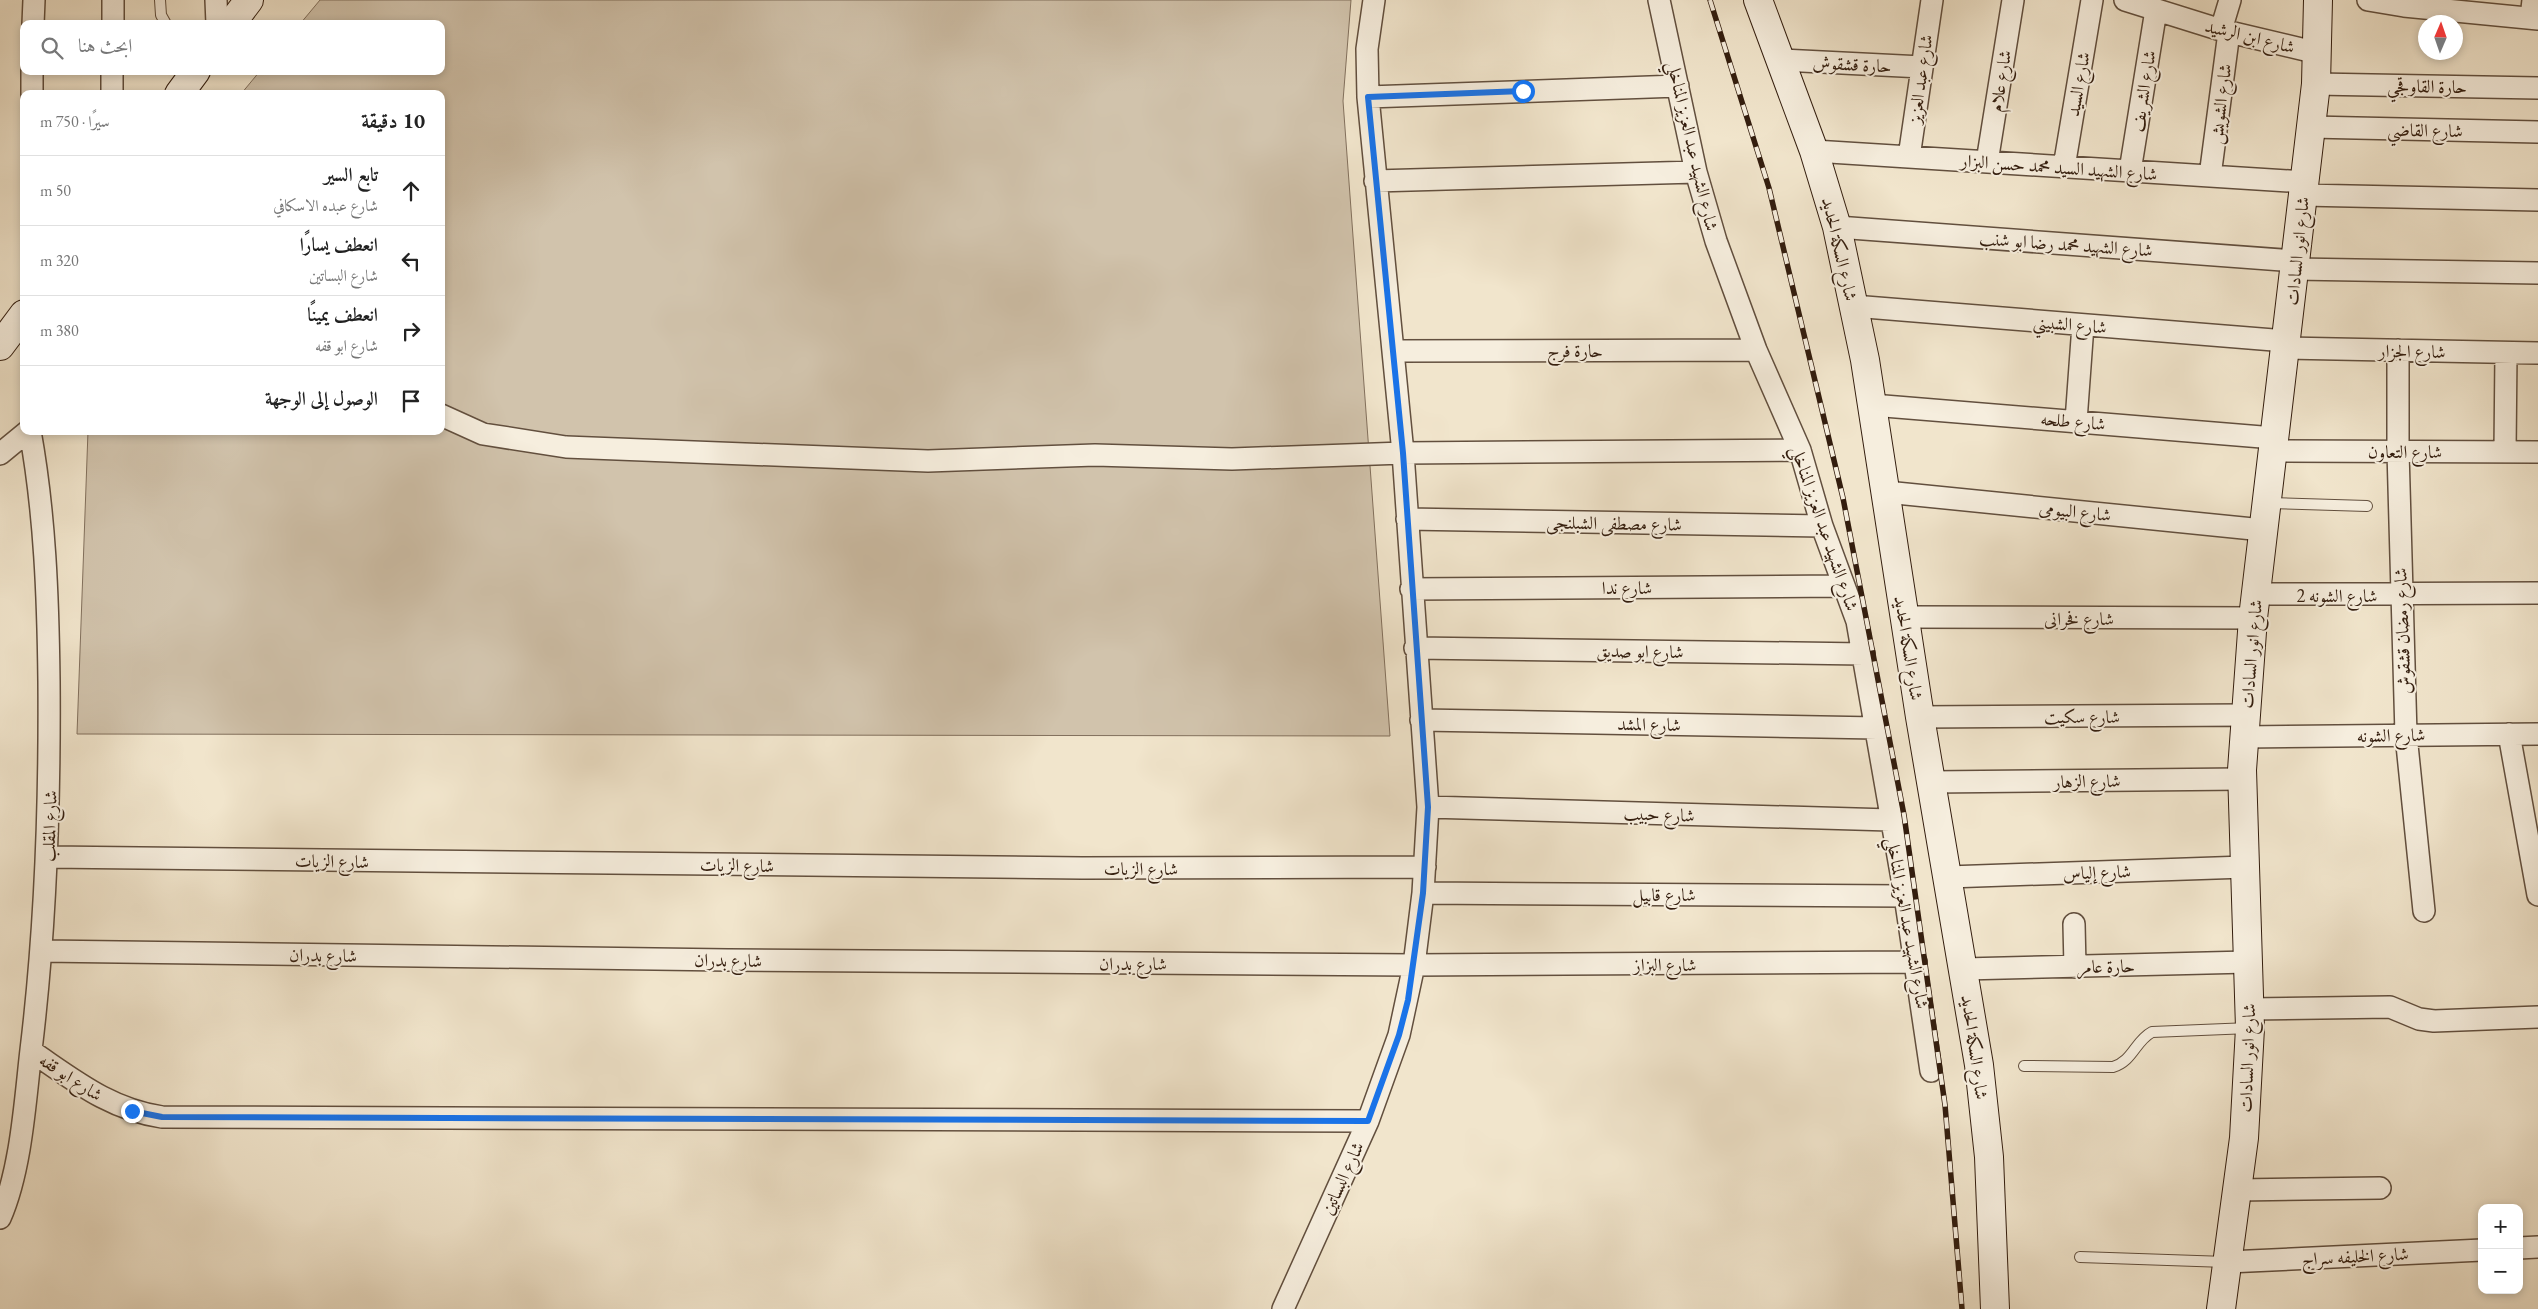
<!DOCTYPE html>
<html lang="ar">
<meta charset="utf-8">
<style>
:root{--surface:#fff;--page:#f6f6f6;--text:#222;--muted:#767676;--line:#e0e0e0}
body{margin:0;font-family:"EB Garamond",Amiri,serif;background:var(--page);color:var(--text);direction:rtl}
.controls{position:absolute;right:15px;bottom:15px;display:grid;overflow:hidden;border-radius:10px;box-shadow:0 2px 8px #0003}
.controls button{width:45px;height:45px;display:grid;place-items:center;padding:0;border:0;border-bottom:1px solid var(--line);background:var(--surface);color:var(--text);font:25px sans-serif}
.compass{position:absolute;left:2418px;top:15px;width:45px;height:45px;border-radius:50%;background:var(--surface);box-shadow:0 2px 8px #0003;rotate:2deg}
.stop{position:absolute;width:15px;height:15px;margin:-11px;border:4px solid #1a73e8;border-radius:50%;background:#fff}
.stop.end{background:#1a73e8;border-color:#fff;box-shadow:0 1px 5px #0008}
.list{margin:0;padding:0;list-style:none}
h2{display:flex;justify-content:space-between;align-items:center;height:65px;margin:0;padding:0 20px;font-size:21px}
h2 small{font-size:16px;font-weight:400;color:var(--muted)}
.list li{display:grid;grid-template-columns:32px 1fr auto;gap:15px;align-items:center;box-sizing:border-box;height:70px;padding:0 20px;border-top:1px solid var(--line)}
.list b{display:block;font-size:19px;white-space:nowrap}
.list p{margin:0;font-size:16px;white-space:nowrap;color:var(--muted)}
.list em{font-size:16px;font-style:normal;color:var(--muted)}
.icon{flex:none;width:28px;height:28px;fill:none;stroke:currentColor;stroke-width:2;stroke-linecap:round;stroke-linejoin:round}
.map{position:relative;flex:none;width:2538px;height:1309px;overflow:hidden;direction:ltr}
.search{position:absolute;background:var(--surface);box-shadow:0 2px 8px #0003;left:20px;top:20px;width:425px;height:55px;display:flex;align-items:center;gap:12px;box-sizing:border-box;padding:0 18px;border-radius:10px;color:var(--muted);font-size:19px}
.panel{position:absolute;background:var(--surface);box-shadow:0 2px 8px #0003;left:20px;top:90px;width:425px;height:345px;border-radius:10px;direction:rtl}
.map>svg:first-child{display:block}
.green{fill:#d1c3ac;stroke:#82705d}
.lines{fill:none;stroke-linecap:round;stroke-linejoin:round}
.lane-casing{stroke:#624f3e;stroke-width:12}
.street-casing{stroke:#624f3e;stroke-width:24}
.secondary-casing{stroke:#331d0e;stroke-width:30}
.lane{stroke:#f6eede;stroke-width:10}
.street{stroke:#f6eede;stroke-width:21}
.secondary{stroke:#f6eede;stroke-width:28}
.rail-casing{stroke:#331d0e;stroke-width:5.5}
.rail{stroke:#f6eede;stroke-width:4;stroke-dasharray:11;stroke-linecap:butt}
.route{stroke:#1a73e8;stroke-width:6}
.labels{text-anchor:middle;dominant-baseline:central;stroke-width:4;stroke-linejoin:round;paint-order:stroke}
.street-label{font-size:18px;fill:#331d0e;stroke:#f6eede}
</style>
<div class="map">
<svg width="2538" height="1309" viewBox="0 0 2538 1309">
<rect width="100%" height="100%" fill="#f1e5cc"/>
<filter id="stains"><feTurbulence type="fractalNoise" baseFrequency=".004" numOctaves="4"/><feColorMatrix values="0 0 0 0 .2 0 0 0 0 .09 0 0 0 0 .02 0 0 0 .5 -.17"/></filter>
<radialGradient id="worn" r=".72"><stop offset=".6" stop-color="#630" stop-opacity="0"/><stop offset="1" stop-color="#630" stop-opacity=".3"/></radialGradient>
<path class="green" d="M 320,0 L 1351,0 L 1343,101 L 1390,736 L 77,734 L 88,431 L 441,431 L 441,94 L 241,94 L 260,71 L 441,71 L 441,24 L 300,24 Z"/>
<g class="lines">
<defs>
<path id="lane" d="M 160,0 L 161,15 L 166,24
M 2268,503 L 2367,506
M 2024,1066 L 2113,1067 C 2133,1061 2135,1041 2152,1032 L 2250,1028
M 2080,1257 L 2226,1262"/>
<path id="street" d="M 216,0 L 217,24
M 1659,0 L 1696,172 L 1716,241 L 1756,350 L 1800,450 L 1822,526 L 1857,621 L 1905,896 L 1931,1071
M 2125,0 L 2221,30 L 2318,53
M 2368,0 L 2404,6 L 2538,19
M 2531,18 L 2533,0
M 33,24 L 34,0
M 113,24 L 113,0
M 2221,30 L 2230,0
M 1782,60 L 1922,67
M 2316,84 L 2538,88
M 32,94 L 32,71
M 112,94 L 112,71
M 1368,97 L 1678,86
M 2311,127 L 2538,132
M 1814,151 L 2305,182
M 1909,157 L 1932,0
M 1987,162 L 2013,0
M 2064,167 L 2092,0
M 2130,171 L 2156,10
M 2210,176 L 2229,32
M 1375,181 L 1696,172
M 2303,195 L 2538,200
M 1837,227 L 2296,261
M 2295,269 L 2538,273
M 1853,306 L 2286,341
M 2285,348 L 2538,353
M 2398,350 L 2398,451 L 2406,735 L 2424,911
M 1394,351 L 1756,350
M 1872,405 L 2274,438
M 441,415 L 483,434 L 566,447 L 928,461 L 1095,455 L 1232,459 L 1403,453 L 1800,450
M 2076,421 L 2083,325
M 2273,451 L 2538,452
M 2505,451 L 2506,353
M 0,454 L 28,431
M 1886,492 L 2263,530
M 1407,519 L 1822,526
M 1411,589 L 1843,586
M 2256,594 L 2538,593
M 1904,617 L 2253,618
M 1415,648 L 1864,654
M 1920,717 L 2245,715
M 1421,720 L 1877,728
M 2509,734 L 2538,895
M 2243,737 L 2538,734
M 1931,782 L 2242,779
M 1428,807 L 1890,820
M 48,857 L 1082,868 L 1425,867
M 1948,877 L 2245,867
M 1423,893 L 1905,896
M 2074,924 L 2075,967
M 42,951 L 728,960 L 1414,965 L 1916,962
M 1964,969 L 2248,962
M 2250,1009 L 2390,1007 L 2419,1019 L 2434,1021 L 2538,1017
M 31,1051 C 74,1080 109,1109 162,1117 L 1368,1121
M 2238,1190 L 2380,1188
M 0,1218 C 21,1170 25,1103 31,1050 C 46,926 50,807 49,681 C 48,597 45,514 30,431
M 2519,1248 L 2538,1247
M 2228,1262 L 2482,1250
M 1283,1309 L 1368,1121 L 1399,1035 L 1414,965 L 1423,893 L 1428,807 L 1403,453 L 1368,97 L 1367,49 L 1374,0"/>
<path id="secondary" d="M 1758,0 L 1814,151 L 1837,227 L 1865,360 L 1920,717 L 1979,1065 L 1989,1157 L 1995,1309
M 231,24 L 249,0
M 179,94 L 196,71
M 0,346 L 24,314
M 2221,1309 L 2244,1138 L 2250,1028 L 2242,770 L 2253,618 L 2316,84 L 2318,0"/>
</defs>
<use href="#lane" class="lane-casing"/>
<use href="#street" class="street-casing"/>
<use href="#secondary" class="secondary-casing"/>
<use href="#lane" class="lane"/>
<use href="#street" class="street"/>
<use href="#secondary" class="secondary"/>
<defs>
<path id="rail" d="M 1710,0 L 1769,188 L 1843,498 L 1904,815 L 1945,1105 L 1962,1309"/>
</defs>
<use href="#rail" class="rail-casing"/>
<use href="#rail" class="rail"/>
</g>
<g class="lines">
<path class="route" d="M 132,1111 L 162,1117 L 1368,1121 L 1399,1035 L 1408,1000 L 1423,893 L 1428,807 L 1403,453 L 1368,97 L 1523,91"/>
</g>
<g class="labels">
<g class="street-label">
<text transform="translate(2250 36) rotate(14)">شارع ابن الرشيد</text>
<text transform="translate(1852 64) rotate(3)">حارة قشقوش</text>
<text transform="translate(1920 79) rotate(-82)">شارع عبد العزيز</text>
<text transform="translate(2000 81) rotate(-81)">شارع علام</text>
<text transform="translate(2078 84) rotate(-80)">شارع السيد</text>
<text transform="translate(2427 86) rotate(1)">حارة القاوقجي</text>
<text transform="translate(2143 91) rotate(-81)">شارع الشريف</text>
<text transform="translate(2220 104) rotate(-83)">شارع الشويش</text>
<text transform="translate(2425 130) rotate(1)">شارع القاضي</text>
<text transform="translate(1693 146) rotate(77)">شارع الشهيد عبد العزيز المناخلي</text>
<text transform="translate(2059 167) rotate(4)">شارع الشهيد السيد محمد حسن البزار</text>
<text transform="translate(2066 244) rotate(4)">شارع الشهيد محمد رضا ابو شنب</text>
<text transform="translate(1840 249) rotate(77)">شارع السكة الحديد</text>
<text transform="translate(2297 251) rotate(-84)">شارع انور السادات</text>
<text transform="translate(2070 324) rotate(5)">شارع الشبيني</text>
<text x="1575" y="350">حارة فرج</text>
<text transform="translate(2412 351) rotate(1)">شارع الجزار</text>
<text transform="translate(2073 421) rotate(5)">شارع طلحه</text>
<text x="2405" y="451">شارع التعاون</text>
<text transform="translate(2075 511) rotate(6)">شارع البيومى</text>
<text transform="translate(1614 523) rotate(1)">شارع مصطفى الشبلنجى</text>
<text transform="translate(1825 528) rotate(71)">شارع الشهيد عبد العزيز المناخلي</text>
<text x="1627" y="587">شارع ندا</text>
<text x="2337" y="595">شارع الشونه 2</text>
<text x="2079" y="618">شارع فخرانى</text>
<text transform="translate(2402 631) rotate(-92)">شارع رمضان قشقوش</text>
<text transform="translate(1909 648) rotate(81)">شارع السكة الحديد</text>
<text transform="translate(1640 651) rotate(1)">شارع ابو صديق</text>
<text transform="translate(2251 654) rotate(-85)">شارع انور السادات</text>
<text x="2082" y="716">شارع سكيت</text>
<text transform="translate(1649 724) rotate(1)">شارع المشد</text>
<text transform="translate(2391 735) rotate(-1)">شارع الشونه</text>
<text transform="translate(2087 781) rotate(-1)">شارع الزهار</text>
<text transform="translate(1659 814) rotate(2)">شارع حبيب</text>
<text transform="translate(49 826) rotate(-88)">شارع المقلب</text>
<text transform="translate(332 861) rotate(1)">شارع الزيات</text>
<text transform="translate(737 865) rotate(1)">شارع الزيات</text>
<text x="1141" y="868">شارع الزيات</text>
<text transform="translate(2097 872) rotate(-2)">شارع إلياس</text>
<text x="1664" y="894">شارع قابيل</text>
<text transform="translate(1908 923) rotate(80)">شارع الشهيد عبد العزيز المناخلي</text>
<text transform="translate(323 955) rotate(1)">شارع بدران</text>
<text transform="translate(728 960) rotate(1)">شارع بدران</text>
<text x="1133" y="963">شارع بدران</text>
<text x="1665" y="964">شارع البزاز</text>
<text transform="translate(2106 966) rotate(-1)">حارة عامر</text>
<text transform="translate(1975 1047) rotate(82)">شارع السكة الحديد</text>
<text transform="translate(2247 1058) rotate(-88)">شارع انور السادات</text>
<text transform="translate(71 1077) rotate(33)">شارع ابو قفه</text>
<text transform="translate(1342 1178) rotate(-65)">شارع البساتين</text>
<text transform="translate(2355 1256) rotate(-3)">شارع الخليفه سراج</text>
</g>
</g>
<rect width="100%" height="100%" filter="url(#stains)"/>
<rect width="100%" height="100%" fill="url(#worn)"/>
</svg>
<div class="controls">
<button>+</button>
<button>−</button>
</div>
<svg class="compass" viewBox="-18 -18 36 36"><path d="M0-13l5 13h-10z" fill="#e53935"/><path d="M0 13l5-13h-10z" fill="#767676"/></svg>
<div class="stop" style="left:1523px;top:91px"></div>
<div class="stop end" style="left:132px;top:1111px"></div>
<div class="search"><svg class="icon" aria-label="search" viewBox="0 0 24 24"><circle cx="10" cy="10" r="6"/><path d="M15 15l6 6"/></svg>ابحث هنا</div>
<section class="panel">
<h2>10 دقيقة<small>سيرًا · 750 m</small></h2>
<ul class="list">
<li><svg class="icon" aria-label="ahead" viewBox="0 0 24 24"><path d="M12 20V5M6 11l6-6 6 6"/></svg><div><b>تابع السير</b><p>شارع عبده الاسكافي</p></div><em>50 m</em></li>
<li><svg class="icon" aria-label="left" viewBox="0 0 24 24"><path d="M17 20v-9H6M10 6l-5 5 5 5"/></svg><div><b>انعطف يسارًا</b><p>شارع البساتين</p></div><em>320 m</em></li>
<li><svg class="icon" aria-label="right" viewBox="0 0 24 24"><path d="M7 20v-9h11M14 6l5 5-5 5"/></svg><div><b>انعطف يمينًا</b><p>شارع ابو قفه</p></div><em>380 m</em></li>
<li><svg class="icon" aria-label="arrive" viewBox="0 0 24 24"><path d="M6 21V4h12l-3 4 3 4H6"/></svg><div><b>الوصول إلى الوجهة</b></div></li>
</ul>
</section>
</div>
